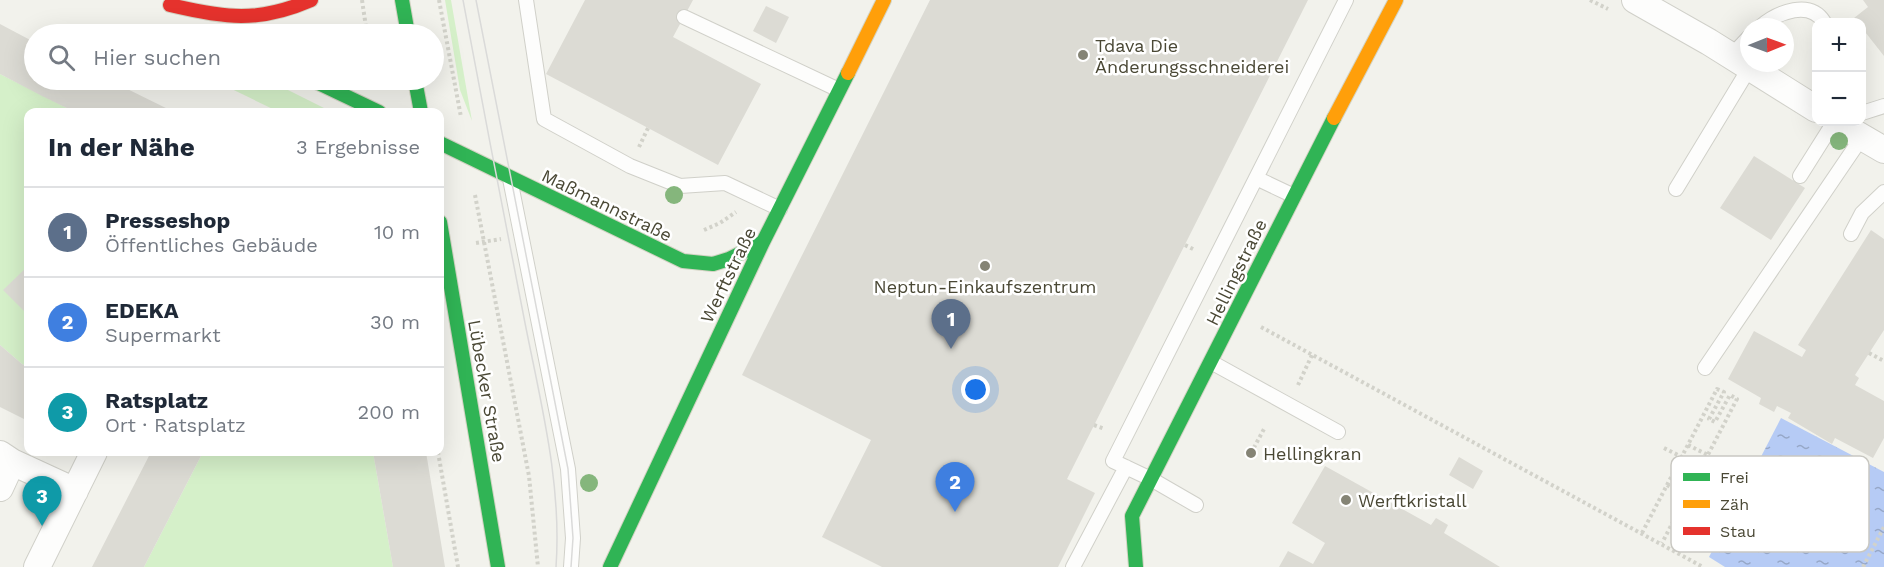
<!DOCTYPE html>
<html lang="de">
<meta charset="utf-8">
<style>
:root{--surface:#fff;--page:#f6f6f7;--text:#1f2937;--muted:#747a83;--line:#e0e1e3;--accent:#858475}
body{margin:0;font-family:"Work Sans",sans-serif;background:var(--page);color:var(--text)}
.controls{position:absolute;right:18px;top:18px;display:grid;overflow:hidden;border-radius:12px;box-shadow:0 6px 24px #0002}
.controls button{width:54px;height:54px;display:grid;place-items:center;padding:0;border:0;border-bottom:2px solid var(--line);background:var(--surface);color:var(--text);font:30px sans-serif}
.compass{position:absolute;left:1740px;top:18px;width:54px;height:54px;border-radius:50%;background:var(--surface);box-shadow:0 6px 24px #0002;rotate:89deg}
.you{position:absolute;left:976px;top:390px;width:21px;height:21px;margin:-15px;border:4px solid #fff;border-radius:50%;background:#1a73e8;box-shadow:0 0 0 9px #1a73e833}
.badge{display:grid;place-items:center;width:39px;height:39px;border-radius:50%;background:var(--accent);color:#fff;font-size:20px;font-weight:700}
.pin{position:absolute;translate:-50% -50px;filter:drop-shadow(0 2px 3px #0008)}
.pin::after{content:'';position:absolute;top:32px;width:21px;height:18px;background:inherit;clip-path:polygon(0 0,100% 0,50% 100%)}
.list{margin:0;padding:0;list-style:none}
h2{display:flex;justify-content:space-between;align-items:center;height:78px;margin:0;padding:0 24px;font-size:26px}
h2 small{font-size:20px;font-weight:400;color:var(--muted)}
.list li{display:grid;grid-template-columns:39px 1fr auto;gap:18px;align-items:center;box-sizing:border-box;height:90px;padding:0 24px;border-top:2px solid var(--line)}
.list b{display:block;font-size:22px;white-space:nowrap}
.list p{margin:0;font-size:20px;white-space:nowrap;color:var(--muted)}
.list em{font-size:20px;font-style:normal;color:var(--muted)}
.icon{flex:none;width:33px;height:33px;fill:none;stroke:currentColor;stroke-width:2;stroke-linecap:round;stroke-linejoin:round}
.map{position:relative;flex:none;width:1884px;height:567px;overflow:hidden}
.search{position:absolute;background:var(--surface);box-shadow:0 6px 24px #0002;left:24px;top:24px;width:420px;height:66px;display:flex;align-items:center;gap:15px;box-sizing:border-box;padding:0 21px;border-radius:33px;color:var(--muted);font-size:22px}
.panel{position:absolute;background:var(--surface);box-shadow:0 6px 24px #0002;left:24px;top:108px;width:420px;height:348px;border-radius:12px}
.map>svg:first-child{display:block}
.grass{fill:#d5f0c9}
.water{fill:url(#water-ripples)}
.building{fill:#dcdbd4}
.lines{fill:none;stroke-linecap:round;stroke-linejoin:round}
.lane-casing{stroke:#d0d0c9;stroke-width:16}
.street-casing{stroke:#d0d0c9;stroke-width:28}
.fast-casing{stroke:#d3d3c3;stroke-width:16}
.slow-casing{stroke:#d3d3c3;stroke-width:16}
.jam-casing{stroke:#d3d3c3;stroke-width:16}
.path{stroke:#d2d2ca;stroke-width:4;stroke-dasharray:3 3;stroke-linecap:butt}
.lane{stroke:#fdfdfc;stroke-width:14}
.street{stroke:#fdfdfc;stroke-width:26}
.fast{stroke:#30b455;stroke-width:14}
.slow{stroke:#ff9f0a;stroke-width:14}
.jam{stroke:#e5322d;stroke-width:14}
.tram{stroke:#dadad9;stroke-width:1.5}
.tree{fill:#85b67c}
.poi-dot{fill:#858475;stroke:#fff;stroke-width:2}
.labels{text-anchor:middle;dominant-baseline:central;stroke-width:5;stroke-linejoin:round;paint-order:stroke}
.poi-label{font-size:18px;fill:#4a4835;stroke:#fff;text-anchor:start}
.street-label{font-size:18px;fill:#4a4835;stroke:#fff}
.key{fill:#fff;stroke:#c9c8c2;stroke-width:1.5}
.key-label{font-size:16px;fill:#4a4835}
</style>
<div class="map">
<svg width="1884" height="567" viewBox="0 0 1884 567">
<defs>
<pattern id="water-ripples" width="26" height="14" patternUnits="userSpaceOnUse" patternTransform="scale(1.5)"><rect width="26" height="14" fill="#b6cbf5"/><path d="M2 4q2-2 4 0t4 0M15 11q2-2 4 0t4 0" fill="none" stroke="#96a7c7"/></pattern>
</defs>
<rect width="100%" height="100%" fill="#f2f2ec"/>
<path class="grass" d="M 445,0 L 451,0 L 472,121 L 460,90 Z
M 0,74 L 75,112 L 28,112 L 28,367 L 22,364 L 0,345 Z
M 213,80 L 268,80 L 332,112 L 279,112 Z
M 203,452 L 373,452 L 393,567 L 144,567 Z"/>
<path class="water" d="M 1781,418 L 1884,472 L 1884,567 L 1725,567 L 1709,557 Z"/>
<path class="building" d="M 585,0 L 693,0 L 673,37 L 761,84 L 718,165 L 546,74 Z
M 930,0 L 1308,0 L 1067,479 L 1095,493 L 1058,567 L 882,567 L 822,537 L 871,440 L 742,375 Z
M 1863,0 L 1884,0 L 1884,56 L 1862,28 L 1862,22 L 1857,22 L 1854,18 L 1868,7 Z
M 766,6 L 789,17 L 776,43 L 753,31 Z
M 0,24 L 34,42 L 34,80 L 109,80 L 174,112 L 75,112 L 42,96 L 0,74 Z
M 1754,156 L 1805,188 L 1771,240 L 1720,208 Z
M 1871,230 L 1884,239 L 1884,330 L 1855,375 L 1859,378 L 1855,385 L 1884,401 L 1884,438 L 1873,458 L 1835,438 L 1832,444 L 1788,418 L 1791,413 L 1777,406 L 1774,412 L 1759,404 L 1761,398 L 1728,379 L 1754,331 L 1802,357 L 1806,350 L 1798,345 Z
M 28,266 L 28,308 L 25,312 L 3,290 Z
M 0,345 L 22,364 L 28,367 L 28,421 L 0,407 Z
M 151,452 L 203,452 L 144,567 L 92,567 Z
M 373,452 L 426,452 L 445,567 L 393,567 Z
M 1459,457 L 1483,471 L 1473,489 L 1449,475 Z
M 1325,466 L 1431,525 L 1436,518 L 1448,525 L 1444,533 L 1500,567 L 1279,567 L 1288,551 L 1313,564 L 1325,543 L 1292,523 Z"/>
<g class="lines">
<defs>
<path id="lane" d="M 526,0 L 544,119 L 630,166 L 680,186 L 725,183 L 780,209
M 684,17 L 839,90
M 1760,27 C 1779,11 1810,0 1824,22
M 1732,55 L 1749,37
M 1862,113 L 1884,106
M 1800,176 L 1834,122
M 1256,178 L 1294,196
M 510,179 L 568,469 L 573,538 L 571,567
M 1676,189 L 1750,67
M 1851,234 L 1862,213 L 1884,192
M 1211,362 L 1338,432
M 1705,368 L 1862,137
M 1196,505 L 1151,479 L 1113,461 L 1346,0
M 1073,567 L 1126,467"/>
<path id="street" d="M 1635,0 L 1709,42 L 1816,109
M 1836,122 L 1884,150
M 0,454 L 12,462 L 75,491
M 0,488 L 12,462
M 37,567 L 94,452"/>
<path id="fast" d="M 402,0 L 408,34
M 312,80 L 379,112
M 415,80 L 421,112
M 440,143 L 683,261 L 713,264 L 729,259 L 763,242
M 440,222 L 498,567
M 610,567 L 763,242 L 848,73
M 1136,567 L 1132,516 L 1334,118"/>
<path id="slow" d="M 848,73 L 884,0
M 1334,118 L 1396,0"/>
<path id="jam" d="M 170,5 C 225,18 258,23 311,0"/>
</defs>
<use href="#lane" class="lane-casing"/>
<use href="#street" class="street-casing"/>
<use href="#fast" class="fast-casing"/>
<use href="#slow" class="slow-casing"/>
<use href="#jam" class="jam-casing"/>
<path class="path" d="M 362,0 L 367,34
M 439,0 L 461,117
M 1590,0 L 1608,9
M 639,147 L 648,128
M 475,195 L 529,476 L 538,567
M 704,230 L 720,223 L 736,212
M 476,243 L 501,239
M 1185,245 L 1195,250
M 1261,327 L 1703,567
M 1869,353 L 1884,361
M 1298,385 L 1312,355
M 1094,425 L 1105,429
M 1688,445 L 1708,455
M 1664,448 L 1682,457
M 438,452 L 458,567
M 1251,453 L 1264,429
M 1700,469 L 1743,492
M 1667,485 L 1686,496
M 1642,533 L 1717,389 L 1724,392 L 1709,419 L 1715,422 L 1730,395 L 1737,399 L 1662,543
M 1863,567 L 1884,527"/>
<use href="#lane" class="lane"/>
<use href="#street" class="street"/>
<use href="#fast" class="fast"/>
<use href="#slow" class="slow"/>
<use href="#jam" class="jam"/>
<path class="tram" d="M 463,0 C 483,108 504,215 525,323 C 541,404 562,484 556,567
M 476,0 L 568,469 L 573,538 L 571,567"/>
</g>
<g class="tree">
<circle cx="1839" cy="141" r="9"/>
<circle cx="674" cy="195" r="9"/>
<circle cx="589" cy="483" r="9"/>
</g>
<g class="poi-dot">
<circle cx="1083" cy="55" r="6"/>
<circle cx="985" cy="266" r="6"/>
<circle cx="1251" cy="453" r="6"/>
<circle cx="1346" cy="500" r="6"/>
</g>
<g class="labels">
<g class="poi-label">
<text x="1095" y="45">Tdava Die<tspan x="1095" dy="21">Änderungsschneiderei</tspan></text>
<text x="985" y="286" text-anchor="middle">Neptun-Einkaufszentrum</text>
<text x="1263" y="453">Hellingkran</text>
<text x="1358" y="500">Werftkristall</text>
</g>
<g class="street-label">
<text transform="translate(607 205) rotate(26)">Maßmannstraße</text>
<text transform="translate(1236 272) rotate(-64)">Hellingstraße</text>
<text transform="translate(728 275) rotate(-64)">Werftstraße</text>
<text transform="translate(487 391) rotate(80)">Lübecker Straße</text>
</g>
</g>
<rect x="1671" y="456" width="198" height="96" rx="9" class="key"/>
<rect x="1683" y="473" width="27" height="8" fill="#30b455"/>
<rect x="1683" y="500" width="27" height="8" fill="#ff9f0a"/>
<rect x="1683" y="527" width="27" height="8" fill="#e5322d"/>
<g class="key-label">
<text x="1720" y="483">Frei</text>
<text x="1720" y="510">Zäh</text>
<text x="1720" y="537">Stau</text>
</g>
</svg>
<div class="controls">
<button>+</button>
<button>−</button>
</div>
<svg class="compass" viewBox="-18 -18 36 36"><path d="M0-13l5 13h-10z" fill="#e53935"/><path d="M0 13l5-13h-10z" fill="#747a83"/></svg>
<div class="you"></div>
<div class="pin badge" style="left:951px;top:349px;background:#5c6f8a">1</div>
<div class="pin badge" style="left:955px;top:512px;background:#3f7fe0">2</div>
<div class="pin badge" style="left:42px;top:526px;background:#0f9aa8">3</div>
<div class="search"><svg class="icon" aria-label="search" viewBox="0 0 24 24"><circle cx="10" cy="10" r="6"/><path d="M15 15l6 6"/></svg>Hier suchen</div>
<section class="panel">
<h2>In der Nähe<small>3 Ergebnisse</small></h2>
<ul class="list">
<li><span class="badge" style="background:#5c6f8a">1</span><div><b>Presseshop</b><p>Öffentliches Gebäude</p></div><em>10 m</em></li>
<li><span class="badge" style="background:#3f7fe0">2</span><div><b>EDEKA</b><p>Supermarkt</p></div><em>30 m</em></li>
<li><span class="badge" style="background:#0f9aa8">3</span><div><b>Ratsplatz</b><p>Ort · Ratsplatz</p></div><em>200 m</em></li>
</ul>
</section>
</div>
